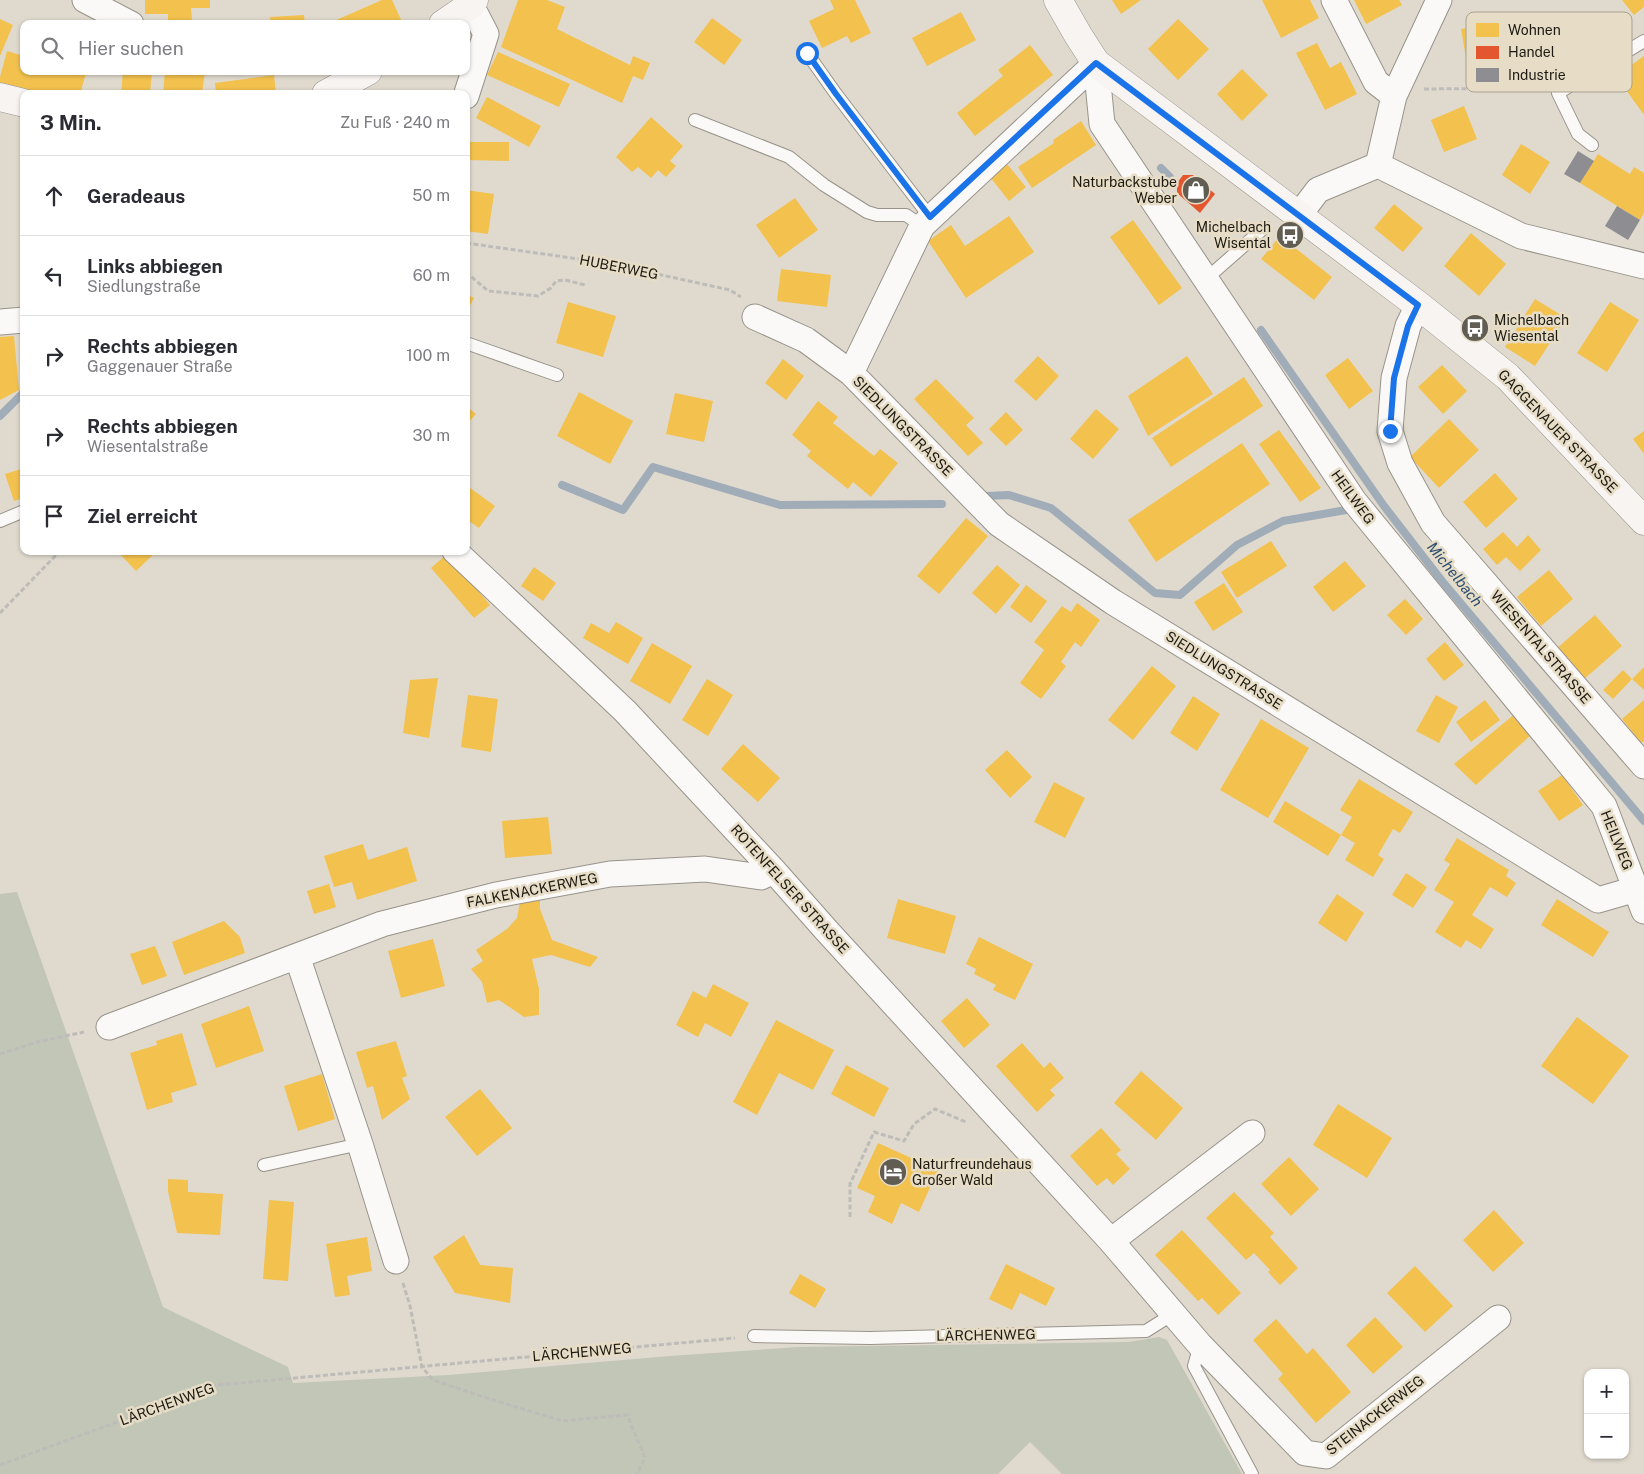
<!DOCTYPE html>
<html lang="de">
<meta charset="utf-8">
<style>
:root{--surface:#fff;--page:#f2f2f3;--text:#2b2b33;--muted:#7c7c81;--line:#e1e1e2}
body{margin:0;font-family:"Public Sans",sans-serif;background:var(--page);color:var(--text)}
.controls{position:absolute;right:15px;bottom:15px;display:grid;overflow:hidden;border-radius:10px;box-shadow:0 1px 4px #0004}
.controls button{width:45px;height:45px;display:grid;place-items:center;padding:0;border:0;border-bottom:1px solid var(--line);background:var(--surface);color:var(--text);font:25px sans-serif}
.stop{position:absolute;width:15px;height:15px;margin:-11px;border:4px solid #1a73e8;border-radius:50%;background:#fff}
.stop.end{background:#1a73e8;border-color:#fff;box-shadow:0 1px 5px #0008}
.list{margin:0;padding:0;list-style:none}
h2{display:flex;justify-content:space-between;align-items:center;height:65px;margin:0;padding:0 20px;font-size:21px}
h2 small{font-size:16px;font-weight:400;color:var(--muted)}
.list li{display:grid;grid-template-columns:32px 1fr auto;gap:15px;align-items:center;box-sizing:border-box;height:80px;padding:0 20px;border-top:1px solid var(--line)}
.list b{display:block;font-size:19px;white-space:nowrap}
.list p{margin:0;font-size:16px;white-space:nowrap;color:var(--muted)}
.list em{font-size:16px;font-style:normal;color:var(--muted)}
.icon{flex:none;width:28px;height:28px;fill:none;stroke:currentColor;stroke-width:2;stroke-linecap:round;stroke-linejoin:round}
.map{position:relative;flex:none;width:1644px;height:1474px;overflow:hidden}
.search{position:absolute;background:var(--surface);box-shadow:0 1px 4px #0004;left:20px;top:20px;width:450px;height:55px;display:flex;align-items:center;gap:12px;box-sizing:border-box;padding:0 18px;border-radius:10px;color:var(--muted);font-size:19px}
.panel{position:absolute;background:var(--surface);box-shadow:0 1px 4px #0004;left:20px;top:90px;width:450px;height:465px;border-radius:10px}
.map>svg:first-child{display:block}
.green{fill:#c1c6b7}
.homes{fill:#f2c14e}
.shops{fill:#e4572e}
.industry{fill:#8d8d92}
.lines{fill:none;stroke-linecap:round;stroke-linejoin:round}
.stream{stroke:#a0acb8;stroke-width:8}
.lane-casing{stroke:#98938a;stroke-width:14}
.street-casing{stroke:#98938a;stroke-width:27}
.secondary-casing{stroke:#98938a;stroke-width:29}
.path{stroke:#bebcb8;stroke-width:3;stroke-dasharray:5 2.5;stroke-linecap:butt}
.lane{stroke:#faf9f8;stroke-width:12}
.street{stroke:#faf9f8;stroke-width:25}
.secondary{stroke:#f8f4f2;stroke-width:28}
.route{stroke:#1a73e8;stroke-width:6}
.labels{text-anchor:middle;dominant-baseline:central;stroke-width:5;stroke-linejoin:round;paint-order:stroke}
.poi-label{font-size:14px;fill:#1c1911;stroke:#e7ddc7;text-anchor:end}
.street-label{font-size:14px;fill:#1c1911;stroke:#e7ddc7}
.water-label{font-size:15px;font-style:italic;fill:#2d4e71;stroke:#e7ddc7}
.key{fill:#e7ddc7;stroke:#aaa290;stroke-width:1}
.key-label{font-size:14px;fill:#1c1911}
</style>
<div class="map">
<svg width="1644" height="1474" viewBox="0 0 1644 1474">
<rect width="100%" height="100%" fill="#e0dace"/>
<path class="green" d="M 17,892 L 163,1307 L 288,1367 L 293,1383 L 448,1375 L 670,1356 L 798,1347 L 1128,1342 L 1159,1337 L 1167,1340 L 1242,1474 L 1062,1474 L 1030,1442 L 998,1474 L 0,1474 L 0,894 Z"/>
<path class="homes" d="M 145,0 L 210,0 L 210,8 L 191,8 L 192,20 L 168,21 L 168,14 L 145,14 Z
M 382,0 L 392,0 L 403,24 L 335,24 L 334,21 Z
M 518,0 L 547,0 L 565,7 L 557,29 L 630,65 L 633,56 L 650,63 L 643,80 L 633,76 L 622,103 L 501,47 Z
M 830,0 L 855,0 L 871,33 L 851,43 L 847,36 L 822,48 L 809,21 L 834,9 Z
M 1112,0 L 1141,0 L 1121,14 Z
M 1262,0 L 1310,0 L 1319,18 L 1281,38 Z
M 1354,0 L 1399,0 L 1402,5 L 1366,24 Z
M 1622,0 L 1644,0 L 1644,7 L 1634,15 Z
M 961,12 L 976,40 L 927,66 L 912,38 Z
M 304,15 L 305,24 L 271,24 L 270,17 Z
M 712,18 L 742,40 L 724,65 L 694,42 Z
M 0,19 L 13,25 L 0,56 Z
M 1178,19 L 1209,49 L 1178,80 L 1148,49 Z
M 1500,22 L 1508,68 L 1469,75 L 1461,29 Z
M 1317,43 L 1330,68 L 1341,62 L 1357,94 L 1325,110 L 1296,53 Z
M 1030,45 L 1053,75 L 975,136 L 957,113 L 1003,76 L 998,70 Z
M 7,51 L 24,56 L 24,71 L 79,71 L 86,73 L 80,94 L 41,94 L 0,83 L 0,77 Z
M 498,52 L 570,84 L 559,107 L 487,75 Z
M 1644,56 L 1644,115 L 1616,76 Z
M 1242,69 L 1268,95 L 1242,121 L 1217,94 Z
M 123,71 L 152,71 L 150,94 L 121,94 Z
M 165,71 L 205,71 L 202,94 L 163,94 Z
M 274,75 L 276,94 L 216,94 L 215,83 Z
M 487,97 L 541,126 L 529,147 L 476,118 Z
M 1464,106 L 1477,139 L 1444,152 L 1431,120 Z
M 651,117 L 683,146 L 670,161 L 676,166 L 666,177 L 658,170 L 651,178 L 638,167 L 632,172 L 616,157 Z
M 1081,121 L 1096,145 L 1032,188 L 1018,167 L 1054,143 L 1053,140 Z
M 466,142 L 509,142 L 509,161 L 466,160 Z
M 1521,144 L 1550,162 L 1530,194 L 1502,175 Z
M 1598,154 L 1630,174 L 1634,167 L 1644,173 L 1644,213 L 1640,220 L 1580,183 Z
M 1007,164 L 1026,187 L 1009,201 L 990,177 Z
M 466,190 L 494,194 L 488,234 L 466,231 Z
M 795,198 L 818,230 L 779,258 L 756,225 Z
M 1394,204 L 1423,228 L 1403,252 L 1374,228 Z
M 1009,216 L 1034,252 L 966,298 L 928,241 L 951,225 L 965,246 Z
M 1133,220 L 1182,288 L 1159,305 L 1110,237 Z
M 1471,233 L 1506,264 L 1479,296 L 1444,266 Z
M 1280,236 L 1332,277 L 1314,300 L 1261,259 Z
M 781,269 L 831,275 L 827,307 L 777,301 Z
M 466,294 L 474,298 L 466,313 Z
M 1535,299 L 1566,318 L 1535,366 L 1505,347 Z
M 568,302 L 616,316 L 603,357 L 556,343 Z
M 1610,302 L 1639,320 L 1607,372 L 1577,353 Z
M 14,336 L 19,390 L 0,400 L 0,337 Z
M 1038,356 L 1059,376 L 1036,401 L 1014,381 Z
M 1187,356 L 1213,394 L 1148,436 L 1128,396 Z
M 1348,358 L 1373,391 L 1349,409 L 1325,375 Z
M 783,359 L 804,376 L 786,400 L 765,383 Z
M 1442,365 L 1467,391 L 1443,414 L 1418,387 Z
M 1244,377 L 1263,406 L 1171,467 L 1152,438 Z
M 936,379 L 974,418 L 966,425 L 983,443 L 968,456 L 914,399 Z
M 579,392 L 633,421 L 610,464 L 557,436 Z
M 675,393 L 713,401 L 704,442 L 666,434 Z
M 818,401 L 838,417 L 833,423 L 874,456 L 880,449 L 898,463 L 871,497 L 853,482 L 848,489 L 807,456 L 811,451 L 792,435 Z
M 466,406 L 476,414 L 466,425 Z
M 1096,409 L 1119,429 L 1093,459 L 1070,439 Z
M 1006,412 L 1023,430 L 1006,446 L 989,429 Z
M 1449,419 L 1479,450 L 1439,488 L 1410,457 Z
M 1279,430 L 1321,488 L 1300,502 L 1259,444 Z
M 1644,431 L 1644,454 L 1633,439 Z
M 1242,443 L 1270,484 L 1156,562 L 1128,520 Z
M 24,468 L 24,498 L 14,501 L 5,474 Z
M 1495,473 L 1518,499 L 1486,528 L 1463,502 Z
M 466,485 L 495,506 L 479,528 L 466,519 Z
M 966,518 L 988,536 L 939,594 L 917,576 Z
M 1503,532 L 1517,547 L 1528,535 L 1541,550 L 1520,571 L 1506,557 L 1497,565 L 1483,549 Z
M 1271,541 L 1287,566 L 1237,598 L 1221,572 Z
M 117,551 L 157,551 L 136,571 Z
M 447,554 L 490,605 L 474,618 L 431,568 Z
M 1345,561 L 1366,586 L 1333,612 L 1313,587 Z
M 997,565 L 1020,585 L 996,614 L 972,593 Z
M 534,567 L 556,583 L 543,601 L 521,586 Z
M 1549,570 L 1573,599 L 1541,626 L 1517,597 Z
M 1224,583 L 1243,612 L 1213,631 L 1194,602 Z
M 1026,585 L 1047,601 L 1031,623 L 1010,607 Z
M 1405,599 L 1423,619 L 1406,635 L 1387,615 Z
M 1077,603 L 1100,620 L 1081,647 L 1075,642 L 1061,662 L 1066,666 L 1041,699 L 1020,683 L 1044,650 L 1034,642 L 1062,606 L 1071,612 Z
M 1595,615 L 1622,646 L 1583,680 L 1556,649 Z
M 616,622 L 643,638 L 628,664 L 583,638 L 591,623 L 609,633 Z
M 1445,642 L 1464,665 L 1444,681 L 1426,659 Z
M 652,643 L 692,666 L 670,704 L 630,681 Z
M 1152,666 L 1176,686 L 1133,740 L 1108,720 Z
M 1644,667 L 1644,690 L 1632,679 L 1613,699 L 1603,690 L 1623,670 L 1632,679 Z
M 438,678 L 429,738 L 403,733 L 410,680 Z
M 707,679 L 733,695 L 708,736 L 682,720 Z
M 468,695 L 498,699 L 491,752 L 461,747 Z
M 1436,695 L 1458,707 L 1439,743 L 1416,731 Z
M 1193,696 L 1220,714 L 1197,751 L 1170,733 Z
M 1485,700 L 1500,720 L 1471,742 L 1456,722 Z
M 1644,700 L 1644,741 L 1641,743 L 1622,719 Z
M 1516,713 L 1532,734 L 1476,785 L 1454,764 Z
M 1261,719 L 1309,748 L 1268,818 L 1220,790 Z
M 743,744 L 780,778 L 758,802 L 721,769 Z
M 1007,750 L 1032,777 L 1010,798 L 985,770 Z
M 1562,775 L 1583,805 L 1559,821 L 1538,791 Z
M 1359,779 L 1413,812 L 1400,833 L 1393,829 L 1378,855 L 1384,859 L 1373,877 L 1345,860 L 1355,843 L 1341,835 L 1352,817 L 1340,810 Z
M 1054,782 L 1085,798 L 1065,838 L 1034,822 Z
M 1285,801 L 1341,835 L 1328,856 L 1273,822 Z
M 548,817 L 552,854 L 505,858 L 502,821 Z
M 1457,838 L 1509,870 L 1506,876 L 1516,883 L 1507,897 L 1490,887 L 1472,915 L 1494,929 L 1481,949 L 1466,940 L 1461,948 L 1435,932 L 1454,902 L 1434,890 L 1450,864 L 1444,860 Z
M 363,844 L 368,860 L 407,847 L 417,881 L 357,900 L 352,882 L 334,887 L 324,856 Z
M 1406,873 L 1427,887 L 1413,908 L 1392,895 Z
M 329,884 L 336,907 L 314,914 L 307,891 Z
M 1337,894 L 1364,913 L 1346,942 L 1318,923 Z
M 898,899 L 956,916 L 945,954 L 887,938 Z
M 1557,899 L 1609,932 L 1593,957 L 1541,925 Z
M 520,901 L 540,901 L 540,909 L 552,940 L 598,957 L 590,967 L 551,955 L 532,959 L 539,989 L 539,1015 L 524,1017 L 499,1000 L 487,1003 L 482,982 L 471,969 L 483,961 L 476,950 L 507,929 L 517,918 Z
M 224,921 L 240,937 L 245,953 L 184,975 L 172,942 Z
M 979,937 L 1033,964 L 1015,1000 L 993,990 L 996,985 L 974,974 L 976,969 L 966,964 Z
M 433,939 L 445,986 L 401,998 L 388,951 Z
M 155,946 L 167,976 L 142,985 L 130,954 Z
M 713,984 L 749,1003 L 731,1037 L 705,1023 L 698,1037 L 676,1025 L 693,991 L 706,998 Z
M 967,998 L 990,1025 L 964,1048 L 941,1021 Z
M 249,1006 L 264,1051 L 216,1068 L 201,1024 Z
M 1577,1017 L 1629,1056 L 1593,1104 L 1541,1066 Z
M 776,1020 L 834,1050 L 813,1090 L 779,1073 L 757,1115 L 733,1102 Z
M 182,1033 L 197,1085 L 171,1093 L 173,1102 L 147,1110 L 130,1053 L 157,1045 L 156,1041 Z
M 396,1041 L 407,1076 L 402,1078 L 410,1099 L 382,1120 L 373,1086 L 367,1088 L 356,1052 Z
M 1022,1043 L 1044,1068 L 1050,1062 L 1064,1078 L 1050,1090 L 1055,1095 L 1037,1112 L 996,1066 Z
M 846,1065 L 889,1088 L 874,1117 L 831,1094 Z
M 1141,1071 L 1183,1108 L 1156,1140 L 1114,1103 Z
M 322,1074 L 335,1119 L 298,1131 L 284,1086 Z
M 480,1089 L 512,1128 L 477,1156 L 445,1117 Z
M 1338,1104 L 1392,1138 L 1367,1178 L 1313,1145 Z
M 1101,1128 L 1121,1150 L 1116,1154 L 1130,1169 L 1113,1185 L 1107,1178 L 1097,1186 L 1070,1156 Z
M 878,1143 L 938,1170 L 919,1212 L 901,1203 L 892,1224 L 868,1212 L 875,1196 L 857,1188 Z
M 1289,1157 L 1319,1189 L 1291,1216 L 1261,1184 Z
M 168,1179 L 188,1180 L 188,1192 L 223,1194 L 220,1235 L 177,1233 L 168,1191 Z
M 1234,1192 L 1274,1233 L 1270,1237 L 1298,1268 L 1280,1285 L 1268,1272 L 1270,1270 L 1254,1253 L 1246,1260 L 1206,1218 Z
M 269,1200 L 294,1202 L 288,1281 L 263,1279 Z
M 1494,1210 L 1524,1243 L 1493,1272 L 1463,1240 Z
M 1182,1230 L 1241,1293 L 1218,1315 L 1202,1298 L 1198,1301 L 1155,1255 Z
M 464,1235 L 480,1265 L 513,1268 L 510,1303 L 455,1293 L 433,1257 Z
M 367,1237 L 372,1271 L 347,1276 L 350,1295 L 335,1297 L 326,1244 Z
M 1006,1264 L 1055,1288 L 1046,1306 L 1020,1293 L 1012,1310 L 989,1299 Z
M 1415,1266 L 1453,1306 L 1425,1332 L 1387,1293 Z
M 800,1274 L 826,1289 L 815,1308 L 789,1293 Z
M 1375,1317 L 1403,1347 L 1373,1374 L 1346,1345 Z
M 1276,1319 L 1307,1354 L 1313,1348 L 1351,1392 L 1316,1423 L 1278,1379 L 1283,1374 L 1253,1340 Z"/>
<path class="shops" d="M 1183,175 L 1193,175 L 1215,194 L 1200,213 L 1177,193 L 1177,183 Z"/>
<path class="industry" d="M 1578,151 L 1594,161 L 1580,183 L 1564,174 Z
M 1617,206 L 1640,220 L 1628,240 L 1605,226 Z"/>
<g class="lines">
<path class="stream" d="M 1161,168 L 1170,177
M 1261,330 L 1384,506 L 1442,581 L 1644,821
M 0,416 L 24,392
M 562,485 L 623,510 L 653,467 L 780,505 L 942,504
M 986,496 L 1009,495 L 1051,508 L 1155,593 L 1180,595 L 1237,545 L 1283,521 L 1346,510"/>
<defs>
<path id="lane" d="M 807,53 L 836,94 L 930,217
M 695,120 L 789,157 L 824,185 L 867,212 L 877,215 L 906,215 L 922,226
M 1592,145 L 1578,134 L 1558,93 L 1644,41
M 1206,279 L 1265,227
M 466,343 L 557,375
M 0,521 L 24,511
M 264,1165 L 360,1144
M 754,1336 L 870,1338 L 1146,1331 L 1173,1314
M 1200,1345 L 1194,1366 L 1252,1474"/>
<path id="street" d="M 85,0 L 131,24
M 1334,0 L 1376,82 L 1394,96
M 1096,63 L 1102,124 L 1354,501 L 1604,806 L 1644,911
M 466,96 L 486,34 L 471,5
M 1378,165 L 1394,96 L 1439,0
M 1299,215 L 1318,190 L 1378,165 L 1521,236 L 1644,266
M 1418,305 L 1408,326 L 1394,378 L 1390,431 L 1400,463 L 1433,523 L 1644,766
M 755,317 L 806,340 L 851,373 L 999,524 L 1113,602 L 1598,900 L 1636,889
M 0,322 L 24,320
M 851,373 L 922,226 L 1096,63
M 455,551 L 625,711 L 774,871 L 827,931 L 1111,1241 L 1200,1345 L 1305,1453 L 1326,1456 L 1498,1318
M 297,956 L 360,1144 L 396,1261
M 109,1027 L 382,924 L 496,895 L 610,874 L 705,869 L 761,877 L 774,871
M 1111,1241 L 1252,1133"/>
<path id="secondary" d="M 1058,0 L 1078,35 L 1096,63 L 1418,305 L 1508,377 L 1644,521
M 443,24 L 471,5 L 474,0
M 326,94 L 368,71
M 0,97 L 24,103"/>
</defs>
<use href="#lane" class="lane-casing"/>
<use href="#street" class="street-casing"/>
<use href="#secondary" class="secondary-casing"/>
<path class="path" d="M 1424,89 L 1540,88
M 466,243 L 607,263 L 730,290 L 741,297
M 466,272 L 488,291 L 538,296 L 551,288 L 556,281 L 565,280 L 585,285
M 0,613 L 60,551
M 0,1054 L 37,1042 L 84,1032
M 850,1217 L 850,1184 L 874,1132 L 904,1141 L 914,1124 L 935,1109 L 966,1122
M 403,1283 L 410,1306 L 422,1367 L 433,1380 L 490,1399 L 562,1421 L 627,1415 L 645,1458 L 637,1474
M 0,1465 L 218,1385 L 735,1338"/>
<use href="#lane" class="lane"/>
<use href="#street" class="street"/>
<use href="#secondary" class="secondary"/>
</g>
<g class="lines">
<path class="route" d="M 807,53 L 836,94 L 930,217 L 1096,63 L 1418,305 L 1408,326 L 1394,378 L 1390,431"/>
</g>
<defs>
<symbol id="shop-disc" viewBox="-11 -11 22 22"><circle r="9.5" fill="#615d53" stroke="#e7ddc7"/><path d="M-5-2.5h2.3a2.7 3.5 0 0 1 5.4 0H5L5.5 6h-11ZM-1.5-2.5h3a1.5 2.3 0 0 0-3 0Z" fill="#fff"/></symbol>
<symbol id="bus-disc" viewBox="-11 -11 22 22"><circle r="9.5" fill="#615d53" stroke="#e7ddc7"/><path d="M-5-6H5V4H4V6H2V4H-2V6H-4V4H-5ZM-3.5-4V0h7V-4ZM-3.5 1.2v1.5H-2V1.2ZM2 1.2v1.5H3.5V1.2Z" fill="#fff"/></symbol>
<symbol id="hotel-disc" viewBox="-11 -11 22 22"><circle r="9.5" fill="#615d53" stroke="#e7ddc7"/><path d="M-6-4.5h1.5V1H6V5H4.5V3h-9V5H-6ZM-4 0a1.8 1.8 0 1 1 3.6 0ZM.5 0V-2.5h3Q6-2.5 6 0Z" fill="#fff"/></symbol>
</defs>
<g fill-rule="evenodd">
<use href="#shop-disc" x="1180" y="174" width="32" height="32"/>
<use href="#bus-disc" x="1274" y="219" width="32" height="32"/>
<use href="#bus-disc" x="1459" y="312" width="32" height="32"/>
<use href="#hotel-disc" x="877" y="1156" width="32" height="32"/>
</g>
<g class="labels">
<g class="poi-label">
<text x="1177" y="182">Naturbackstube<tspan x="1177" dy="16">Weber</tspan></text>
<text x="1271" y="227">Michelbach<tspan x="1271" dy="16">Wisental</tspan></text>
<text x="1494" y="320" text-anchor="start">Michelbach<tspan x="1494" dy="16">Wiesental</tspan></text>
<text x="912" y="1164" text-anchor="start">Naturfreundehaus<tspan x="912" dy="16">Großer Wald</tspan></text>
</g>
<g class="street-label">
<text transform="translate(619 267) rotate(11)">HUBERWEG</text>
<text transform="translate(903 426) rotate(45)">SIEDLUNGSTRASSE</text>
<text transform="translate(1558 431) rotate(46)">GAGGENAUER STRASSE</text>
<text transform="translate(1353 497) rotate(54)">HEILWEG</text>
<text transform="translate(1541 647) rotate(49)">WIESENTALSTRASSE</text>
<text transform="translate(1224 670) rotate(32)">SIEDLUNGSTRASSE</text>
<text transform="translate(1617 840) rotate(68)">HEILWEG</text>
<text transform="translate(790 889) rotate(48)">ROTENFELSER STRASSE</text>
<text transform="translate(532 890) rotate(-11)">FALKENACKERWEG</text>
<text transform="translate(986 1335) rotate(-1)">LÄRCHENWEG</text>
<text transform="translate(582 1352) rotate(-5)">LÄRCHENWEG</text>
<text transform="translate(167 1404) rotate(-20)">LÄRCHENWEG</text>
<text transform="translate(1375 1415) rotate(-38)">STEINACKERWEG</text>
</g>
<g class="water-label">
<text transform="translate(1455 574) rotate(51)">Michelbach</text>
</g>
</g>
<rect x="1466" y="12" width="166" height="80" rx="8" class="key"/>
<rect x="1476" y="23" width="23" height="14" fill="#f2c14e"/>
<rect x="1476" y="46" width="23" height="13" fill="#e4572e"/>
<rect x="1476" y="68" width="23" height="14" fill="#8d8d92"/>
<g class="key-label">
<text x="1508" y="35">Wohnen</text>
<text x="1508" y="57">Handel</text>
<text x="1508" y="80">Industrie</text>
</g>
</svg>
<div class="controls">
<button>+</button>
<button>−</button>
</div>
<div class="stop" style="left:807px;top:53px"></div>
<div class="stop end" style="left:1390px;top:431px"></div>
<div class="search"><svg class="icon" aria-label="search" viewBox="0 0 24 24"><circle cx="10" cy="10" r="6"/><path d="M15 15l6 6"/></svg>Hier suchen</div>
<section class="panel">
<h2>3 Min.<small>Zu Fuß · 240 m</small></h2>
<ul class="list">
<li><svg class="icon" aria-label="ahead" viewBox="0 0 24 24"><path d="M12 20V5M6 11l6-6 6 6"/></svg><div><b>Geradeaus</b></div><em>50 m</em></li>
<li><svg class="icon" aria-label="left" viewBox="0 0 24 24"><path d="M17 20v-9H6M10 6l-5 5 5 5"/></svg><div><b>Links abbiegen</b><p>Siedlungstraße</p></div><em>60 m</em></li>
<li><svg class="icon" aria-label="right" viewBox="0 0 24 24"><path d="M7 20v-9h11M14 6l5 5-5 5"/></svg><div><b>Rechts abbiegen</b><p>Gaggenauer Straße</p></div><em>100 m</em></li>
<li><svg class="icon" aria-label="right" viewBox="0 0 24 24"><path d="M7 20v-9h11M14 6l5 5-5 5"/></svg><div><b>Rechts abbiegen</b><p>Wiesentalstraße</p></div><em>30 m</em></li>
<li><svg class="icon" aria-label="arrive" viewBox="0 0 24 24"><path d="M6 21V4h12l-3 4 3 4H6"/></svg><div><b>Ziel erreicht</b></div></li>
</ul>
</section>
</div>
